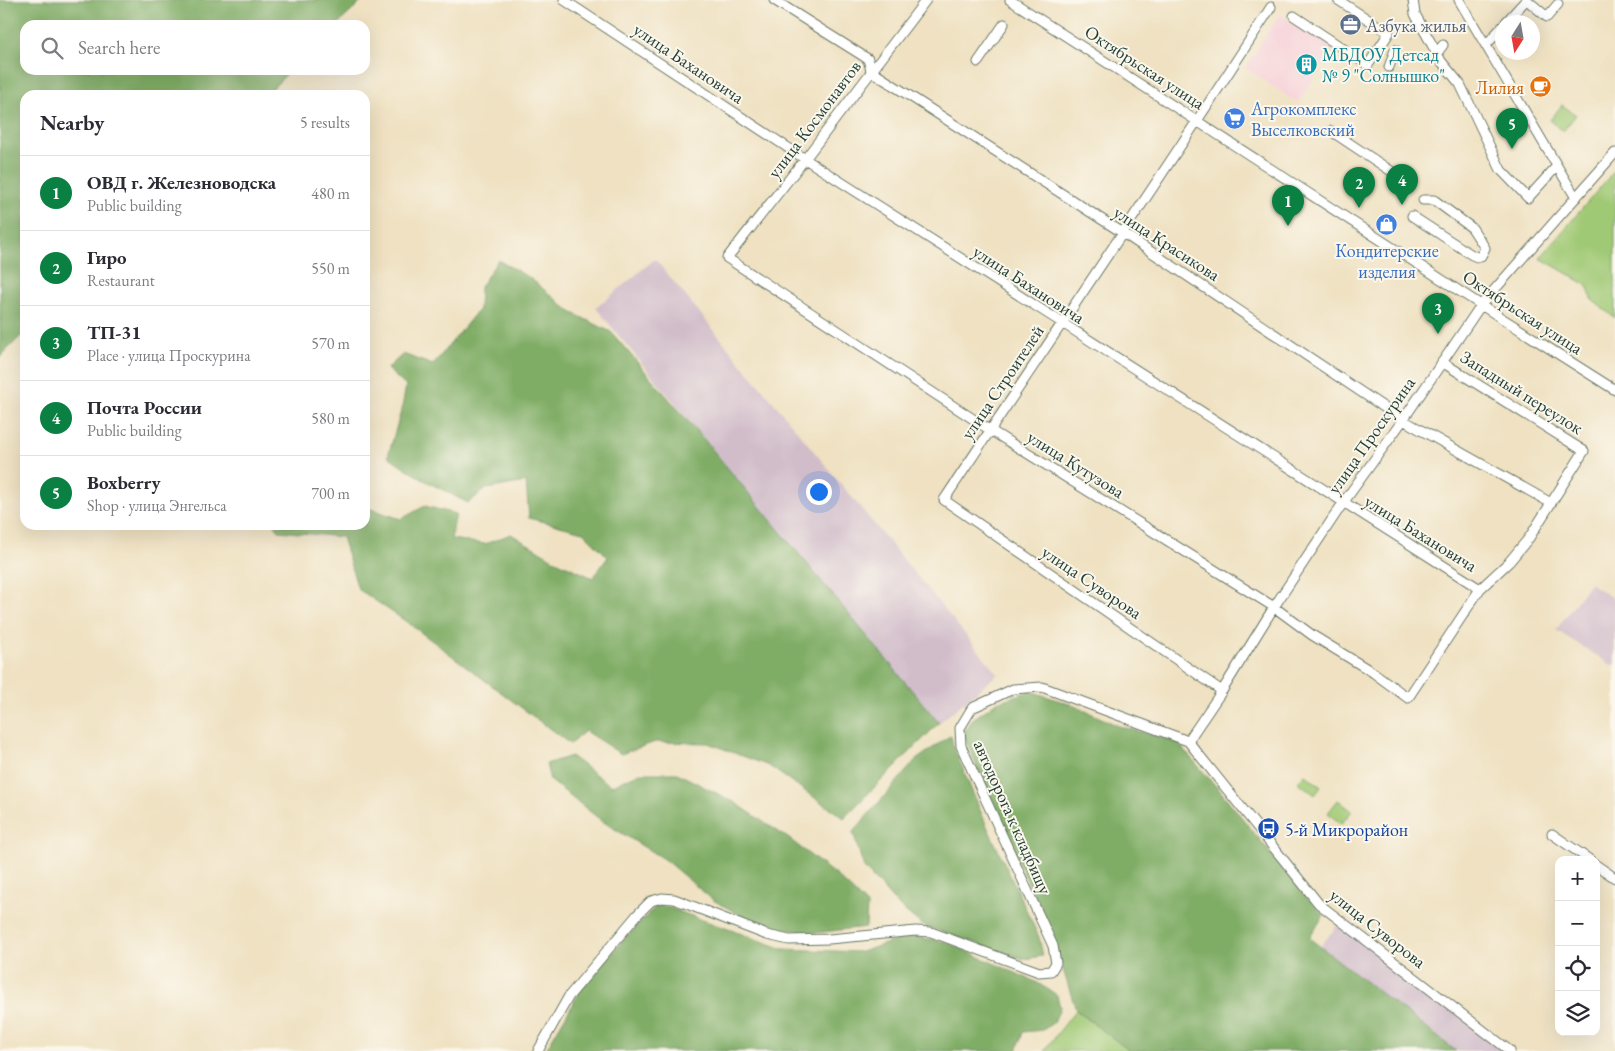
<!DOCTYPE html>
<meta charset="utf-8">
<style>
:root{--surface:#fff;--page:#f7f7f7;--text:#2b2b33;--muted:#7c7c81;--line:#e1e1e2;--accent:#0b8043}
body{margin:0;font-family:"EB Garamond",serif;background:var(--page);color:var(--text)}
.controls{position:absolute;right:15px;bottom:15px;display:grid;overflow:hidden;border-radius:10px;box-shadow:0 5px 20px #0002}
.controls button{width:45px;height:45px;display:grid;place-items:center;padding:0;border:0;border-bottom:1px solid var(--line);background:var(--surface);color:var(--text);font:25px sans-serif}
.compass{position:absolute;left:1495px;top:15px;width:45px;height:45px;border-radius:50%;background:var(--surface);box-shadow:0 5px 20px #0002;rotate:191deg}
.you{position:absolute;left:818px;top:491px;width:18px;height:18px;margin:-12px;border:4px solid #fff;border-radius:50%;background:#1a73e8;box-shadow:0 0 0 8px #1a73e833}
.badge{display:grid;place-items:center;width:32px;height:32px;border-radius:50%;background:var(--accent);color:#fff;font-size:16px;font-weight:700}
.pin{position:absolute;translate:-50% -41px;filter:drop-shadow(0 1px 2px #0008)}
.pin::after{content:'';position:absolute;top:26px;width:18px;height:15px;background:inherit;clip-path:polygon(0 0,100% 0,50% 100%)}
.list{margin:0;padding:0;list-style:none}
h2{display:flex;justify-content:space-between;align-items:center;height:65px;margin:0;padding:0 20px;font-size:21px}
h2 small{font-size:16px;font-weight:400;color:var(--muted)}
.list li{display:grid;grid-template-columns:32px 1fr auto;gap:15px;align-items:center;box-sizing:border-box;height:75px;padding:0 20px;border-top:1px solid var(--line)}
.list b{display:block;font-size:19px;white-space:nowrap}
.list p{margin:0;font-size:16px;white-space:nowrap;color:var(--muted)}
.list em{font-size:16px;font-style:normal;color:var(--muted)}
.icon{flex:none;width:28px;height:28px;fill:none;stroke:currentColor;stroke-width:2;stroke-linecap:round;stroke-linejoin:round}
.map{position:relative;flex:none;width:1615px;height:1051px;overflow:hidden}
.search{position:absolute;background:var(--surface);box-shadow:0 5px 20px #0002;left:20px;top:20px;width:350px;height:55px;display:flex;align-items:center;gap:12px;box-sizing:border-box;padding:0 18px;border-radius:15px;color:var(--muted);font-size:19px}
.panel{position:absolute;background:var(--surface);box-shadow:0 5px 20px #0002;left:20px;top:90px;width:350px;height:440px;border-radius:15px}
.map>svg:first-child{display:block}
.built{fill:#f6cfd8}
.industrial{fill:#d1bdca}
.green{fill:#a0c975;stroke:#608354}
.forest{fill:#80ad66;stroke:#50754d}
.lines{fill:none;stroke-linecap:round;stroke-linejoin:round}
.minor-casing{stroke:#687665;stroke-width:11}
.minor{stroke:#fff;stroke-width:9}
.labels{text-anchor:middle;dominant-baseline:central;stroke-width:4;stroke-linejoin:round;paint-order:stroke}
.service-label{font-size:18px;fill:#4e5e75;stroke:#fbf7ec;text-anchor:start}
.culture-label{font-size:18px;fill:#0d838f;stroke:#fbf7ec;text-anchor:start}
.street-label{font-size:18px;fill:#1f3d34;stroke:#fbf7ec}
.food-label{font-size:18px;fill:#c56008;stroke:#fbf7ec;text-anchor:end}
.shop-label{font-size:18px;fill:#366cbe;stroke:#fbf7ec;text-anchor:start}
.transit-label{font-size:18px;fill:#164399;stroke:#fbf7ec;text-anchor:start}
</style>
<div class="map">
<svg width="1615" height="1051" viewBox="0 0 1615 1051">
<rect width="100%" height="100%" fill="#fbf7ec"/>
<filter id="ink" filterUnits="userSpaceOnUse"><feTurbulence type="fractalNoise" baseFrequency=".02" numOctaves="2"/><feDisplacementMap in="SourceGraphic" scale="10" xChannelSelector="R" yChannelSelector="G"/><feConvolveMatrix kernelMatrix="1 2 1 2 8 2 1 2 1" color-interpolation-filters="sRGB"/></filter>
<filter id="wash" filterUnits="userSpaceOnUse"><feTurbulence type="fractalNoise" baseFrequency=".0096" numOctaves="4" result="noise"/><feDisplacementMap in="SourceGraphic" scale="20" xChannelSelector="R" yChannelSelector="G"/><feGaussianBlur stdDeviation="1.12" result="paint"/><feColorMatrix in="noise" values="0 0 0 0 0 0 0 0 0 0 0 0 0 0 0 0 0 1.4 0 .05"/><feComposite in="paint" operator="in"/></filter>
<g filter="url(#wash)">
<rect width="100%" height="100%" fill="#efe1c1"/>
<path class="built" d="M 1280,14 L 1333,48 L 1298,103 L 1245,68 Z"/>
<path class="industrial" d="M 655,259 L 998,674 L 939,723 L 596,308 Z
M 1590,583 L 1615,600 L 1615,664 L 1611,665 L 1556,630 Z
M 1339,923 L 1504,1051 L 1435,1051 L 1313,956 Z"/>
<path class="green" d="M 1562,105 L 1576,115 L 1563,131 L 1550,120 Z
M 1615,170 L 1615,318 L 1592,300 L 1587,285 L 1540,258 Z
M 1305,774 L 1321,787 L 1315,795 L 1298,782 Z
M 1338,800 L 1352,811 L 1341,824 L 1328,813 Z
M 1076,1010 L 1130,1051 L 1044,1051 Z"/>
<path class="forest" d="M 0,0 L 363,0 L 337,25 L 25,25 L 25,70 L 291,70 L 266,95 L 25,95 L 25,332 L 0,357 Z
M 498,260 L 530,278 L 571,312 L 611,332 L 702,437 L 939,723 L 844,818 L 769,766 L 708,743 L 655,742 L 621,754 L 585,731 L 570,744 L 411,625 L 358,589 L 342,537 L 279,531 L 275,525 L 365,525 L 365,507 L 401,519 L 425,506 L 456,514 L 451,539 L 485,544 L 511,534 L 558,562 L 593,578 L 608,557 L 583,532 L 529,518 L 526,482 L 486,489 L 468,503 L 422,479 L 388,456 L 402,408 L 406,386 L 387,369 L 403,354 L 433,365 L 479,309 L 480,287 Z
M 1030,691 L 1070,704 L 1119,726 L 1177,742 L 1222,793 L 1306,897 L 1324,915 L 1309,938 L 1456,1051 L 1130,1051 L 1076,1010 L 1050,929 L 996,814 L 963,733 L 973,719 L 997,702 Z
M 951,735 L 953,746 L 986,824 L 1039,937 L 1043,956 L 1024,959 L 922,925 L 898,905 L 864,868 L 853,832 L 916,760 Z
M 571,756 L 611,786 L 640,773 L 677,773 L 734,802 L 788,838 L 838,877 L 867,905 L 866,927 L 815,933 L 758,925 L 713,900 L 665,860 L 602,821 L 550,780 L 546,764 Z
M 658,904 L 784,949 L 861,952 L 909,936 L 946,942 L 1036,982 L 1057,995 L 1060,1008 L 1054,1022 L 1043,1030 L 1023,1032 L 1017,1051 L 545,1051 L 590,975 Z"/>
</g>
<g filter="url(#ink)">
<g class="lines">
<defs>
<path id="minor" d="M 564,0 L 805,159 L 1480,589
M 774,0 L 868,59 L 871,71 L 1123,233 L 1403,420 L 1551,503
M 926,0 L 805,159 L 727,258 L 990,430 L 1274,607 L 1312,635 L 1374,673 L 1408,698 L 1480,589 L 1509,562 L 1529,538 L 1584,451 L 1442,362
M 1010,0 L 1481,305 L 1615,390
M 1413,0 L 1415,14 L 1441,61 L 1460,84 L 1501,170 L 1528,198 L 1557,166
M 1459,0 L 1576,198
M 1527,0 L 1547,17 L 1558,4
M 1294,16 L 1368,65 L 1389,33 L 1338,0
M 1506,22 L 1526,0
M 1486,45 L 1502,27
M 1437,53 L 1443,45
M 978,62 L 1004,24
M 1389,67 L 1395,50
M 1331,131 L 1406,181
M 1412,216 L 1472,255 L 1477,257 L 1481,256 L 1485,248 L 1472,228 L 1434,200 L 1423,200
M 1222,691 L 944,500 C 1053,335 1165,173 1271,7
M 1188,741 L 1319,904 L 1510,1051
M 1552,834 L 1590,860
M 1596,865 L 1615,878
M 538,1051 L 569,996 L 637,915 L 651,901 L 662,898 L 674,899 L 767,935 L 789,940 L 829,939 L 916,931 L 931,932 L 1039,972 L 1051,971 L 1056,963 L 1053,946 L 961,746 L 960,728 L 972,708 L 1013,689 L 1042,687 L 1188,741 L 1222,691 L 1274,607 L 1343,503 L 1403,420 L 1481,305 L 1615,153"/>
</defs>
<use href="#minor" class="minor-casing"/>
<use href="#minor" class="minor"/>
</g>
</g>
<defs>
<symbol id="office-disc" viewBox="-11 -11 22 22"><circle r="9.5" fill="#5c6f8a" stroke="#fbf7ec"/><path d="M-6-3h4V-5.5h4V-3h4V5H-6ZM-1-4.5V-3h2v-1.5ZM-6 0V1H6V0Z" fill="#fff"/></symbol>
<symbol id="building-disc" viewBox="-11 -11 22 22"><circle r="9.5" fill="#0f9aa8" stroke="#fbf7ec"/><path d="M-4-6H4V6H1V3H-1V6H-4ZM-2.5-4.3h1.7v1.8h-1.7ZM.8-4.3h1.7v1.8H.8ZM-2.5-1h1.7V.8h-1.7ZM.8-1h1.7V.8H.8Z" fill="#fff"/></symbol>
<symbol id="cafe-disc" viewBox="-11 -11 22 22"><circle r="9.5" fill="#e8710a" stroke="#fbf7ec"/><path d="M-5.5-4.5H6V0H3Q3 3.5 0 3.5H-2.5Q-5.5 3.5-5.5 0ZM3-3.2v2h1.7v-2ZM-6 4.5H4V6H-6Z" fill="#fff"/></symbol>
<symbol id="supermarket-disc" viewBox="-11 -11 22 22"><circle r="9.5" fill="#3f7fe0" stroke="#fbf7ec"/><path d="M-6-5.5h2.5l.6 2H6L4.5 2H-2.5L-4.4-4H-6ZM-1.5 3.2a1.3 1.3 0 1 0 .1 0ZM3 3.2a1.3 1.3 0 1 0 .1 0Z" fill="#fff"/></symbol>
<symbol id="shop-disc" viewBox="-11 -11 22 22"><circle r="9.5" fill="#3f7fe0" stroke="#fbf7ec"/><path d="M-5-2.5h2.3a2.7 3.5 0 0 1 5.4 0H5L5.5 6h-11ZM-1.5-2.5h3a1.5 2.3 0 0 0-3 0Z" fill="#fff"/></symbol>
<symbol id="bus-disc" viewBox="-11 -11 22 22"><circle r="9.5" fill="#1a4fb4" stroke="#fbf7ec"/><path d="M-5-6H5V4H4V6H2V4H-2V6H-4V4H-5ZM-3.5-4V0h7V-4ZM-3.5 1.2v1.5H-2V1.2ZM2 1.2v1.5H3.5V1.2Z" fill="#fff"/></symbol>
</defs>
<g fill-rule="evenodd">
<use href="#office-disc" x="1338" y="12" width="25" height="25"/>
<use href="#building-disc" x="1294" y="52" width="25" height="25"/>
<use href="#cafe-disc" x="1528" y="74" width="25" height="25"/>
<use href="#supermarket-disc" x="1222" y="106" width="25" height="25"/>
<use href="#shop-disc" x="1374" y="212" width="25" height="25"/>
<use href="#bus-disc" x="1256" y="816" width="25" height="25"/>
</g>
<g class="labels">
<g class="service-label">
<text x="1366" y="25">Азбука жилья</text>
</g>
<g class="culture-label">
<text x="1322" y="54">МБДОУ Детсад<tspan x="1322" dy="21">№ 9 "Солнышко"</tspan></text>
</g>
<g class="street-label">
<text transform="translate(689 63) rotate(34)">улица Бахановича</text>
<text transform="translate(1145 67) rotate(33)">Октябрьская улица</text>
<text transform="translate(814 119) rotate(-53)">улица Космонавтов</text>
<text transform="translate(1167 243) rotate(33)">улица Красикова</text>
<text transform="translate(1029 284) rotate(33)">улица Бахановича</text>
<text transform="translate(1523 312) rotate(33)">Октябрьская улица</text>
<text transform="translate(1002 382) rotate(-56)">улица Строителей</text>
<text transform="translate(1522 392) rotate(32)">Западный переулок</text>
<text transform="translate(1371 435) rotate(-55)">улица Проскурина</text>
<text transform="translate(1076 464) rotate(32)">улица Кутузова</text>
<text transform="translate(1421 533) rotate(32)">улица Бахановича</text>
<text transform="translate(1092 582) rotate(34)">улица Суворова</text>
<text transform="translate(1013 817) rotate(66)">автодорога к кладбищу</text>
<text transform="translate(1378 928) rotate(38)">улица Суворова</text>
</g>
<g class="food-label">
<text x="1524" y="87">Лилия</text>
</g>
<g class="shop-label">
<text x="1251" y="108">Агрокомплекс<tspan x="1251" dy="21">Выселковский</tspan></text>
<text x="1387" y="250" text-anchor="middle">Кондитерские<tspan x="1387" dy="21">изделия</tspan></text>
</g>
<g class="transit-label">
<text x="1285" y="829">5-й Микрорайон</text>
</g>
</g>
</svg>
<div class="controls">
<button>+</button>
<button>−</button>
<button><svg class="icon" aria-label="locate" viewBox="0 0 24 24"><circle cx="12" cy="12" r="6"/><path d="M12 2v4M12 18v4M2 12h4M18 12h4"/></svg></button>
<button><svg class="icon" aria-label="layers" viewBox="0 0 24 24"><path d="M12 4l9 5-9 5-9-5zM3 14l9 5 9-5"/></svg></button>
</div>
<svg class="compass" viewBox="-18 -18 36 36"><path d="M0-13l5 13h-10z" fill="#e53935"/><path d="M0 13l5-13h-10z" fill="#7c7c81"/></svg>
<div class="you"></div>
<div class="pin badge" style="left:1288px;top:226px">1</div>
<div class="pin badge" style="left:1359px;top:208px">2</div>
<div class="pin badge" style="left:1438px;top:334px">3</div>
<div class="pin badge" style="left:1402px;top:205px">4</div>
<div class="pin badge" style="left:1512px;top:149px">5</div>
<div class="search"><svg class="icon" aria-label="search" viewBox="0 0 24 24"><circle cx="10" cy="10" r="6"/><path d="M15 15l6 6"/></svg>Search here</div>
<section class="panel">
<h2>Nearby<small>5 results</small></h2>
<ul class="list">
<li><span class="badge">1</span><div><b>ОВД г. Железноводска</b><p>Public building</p></div><em>480 m</em></li>
<li><span class="badge">2</span><div><b>Гиро</b><p>Restaurant</p></div><em>550 m</em></li>
<li><span class="badge">3</span><div><b>ТП-31</b><p>Place · улица Проскурина</p></div><em>570 m</em></li>
<li><span class="badge">4</span><div><b>Почта России</b><p>Public building</p></div><em>580 m</em></li>
<li><span class="badge">5</span><div><b>Boxberry</b><p>Shop · улица Энгельса</p></div><em>700 m</em></li>
</ul>
</section>
</div>
